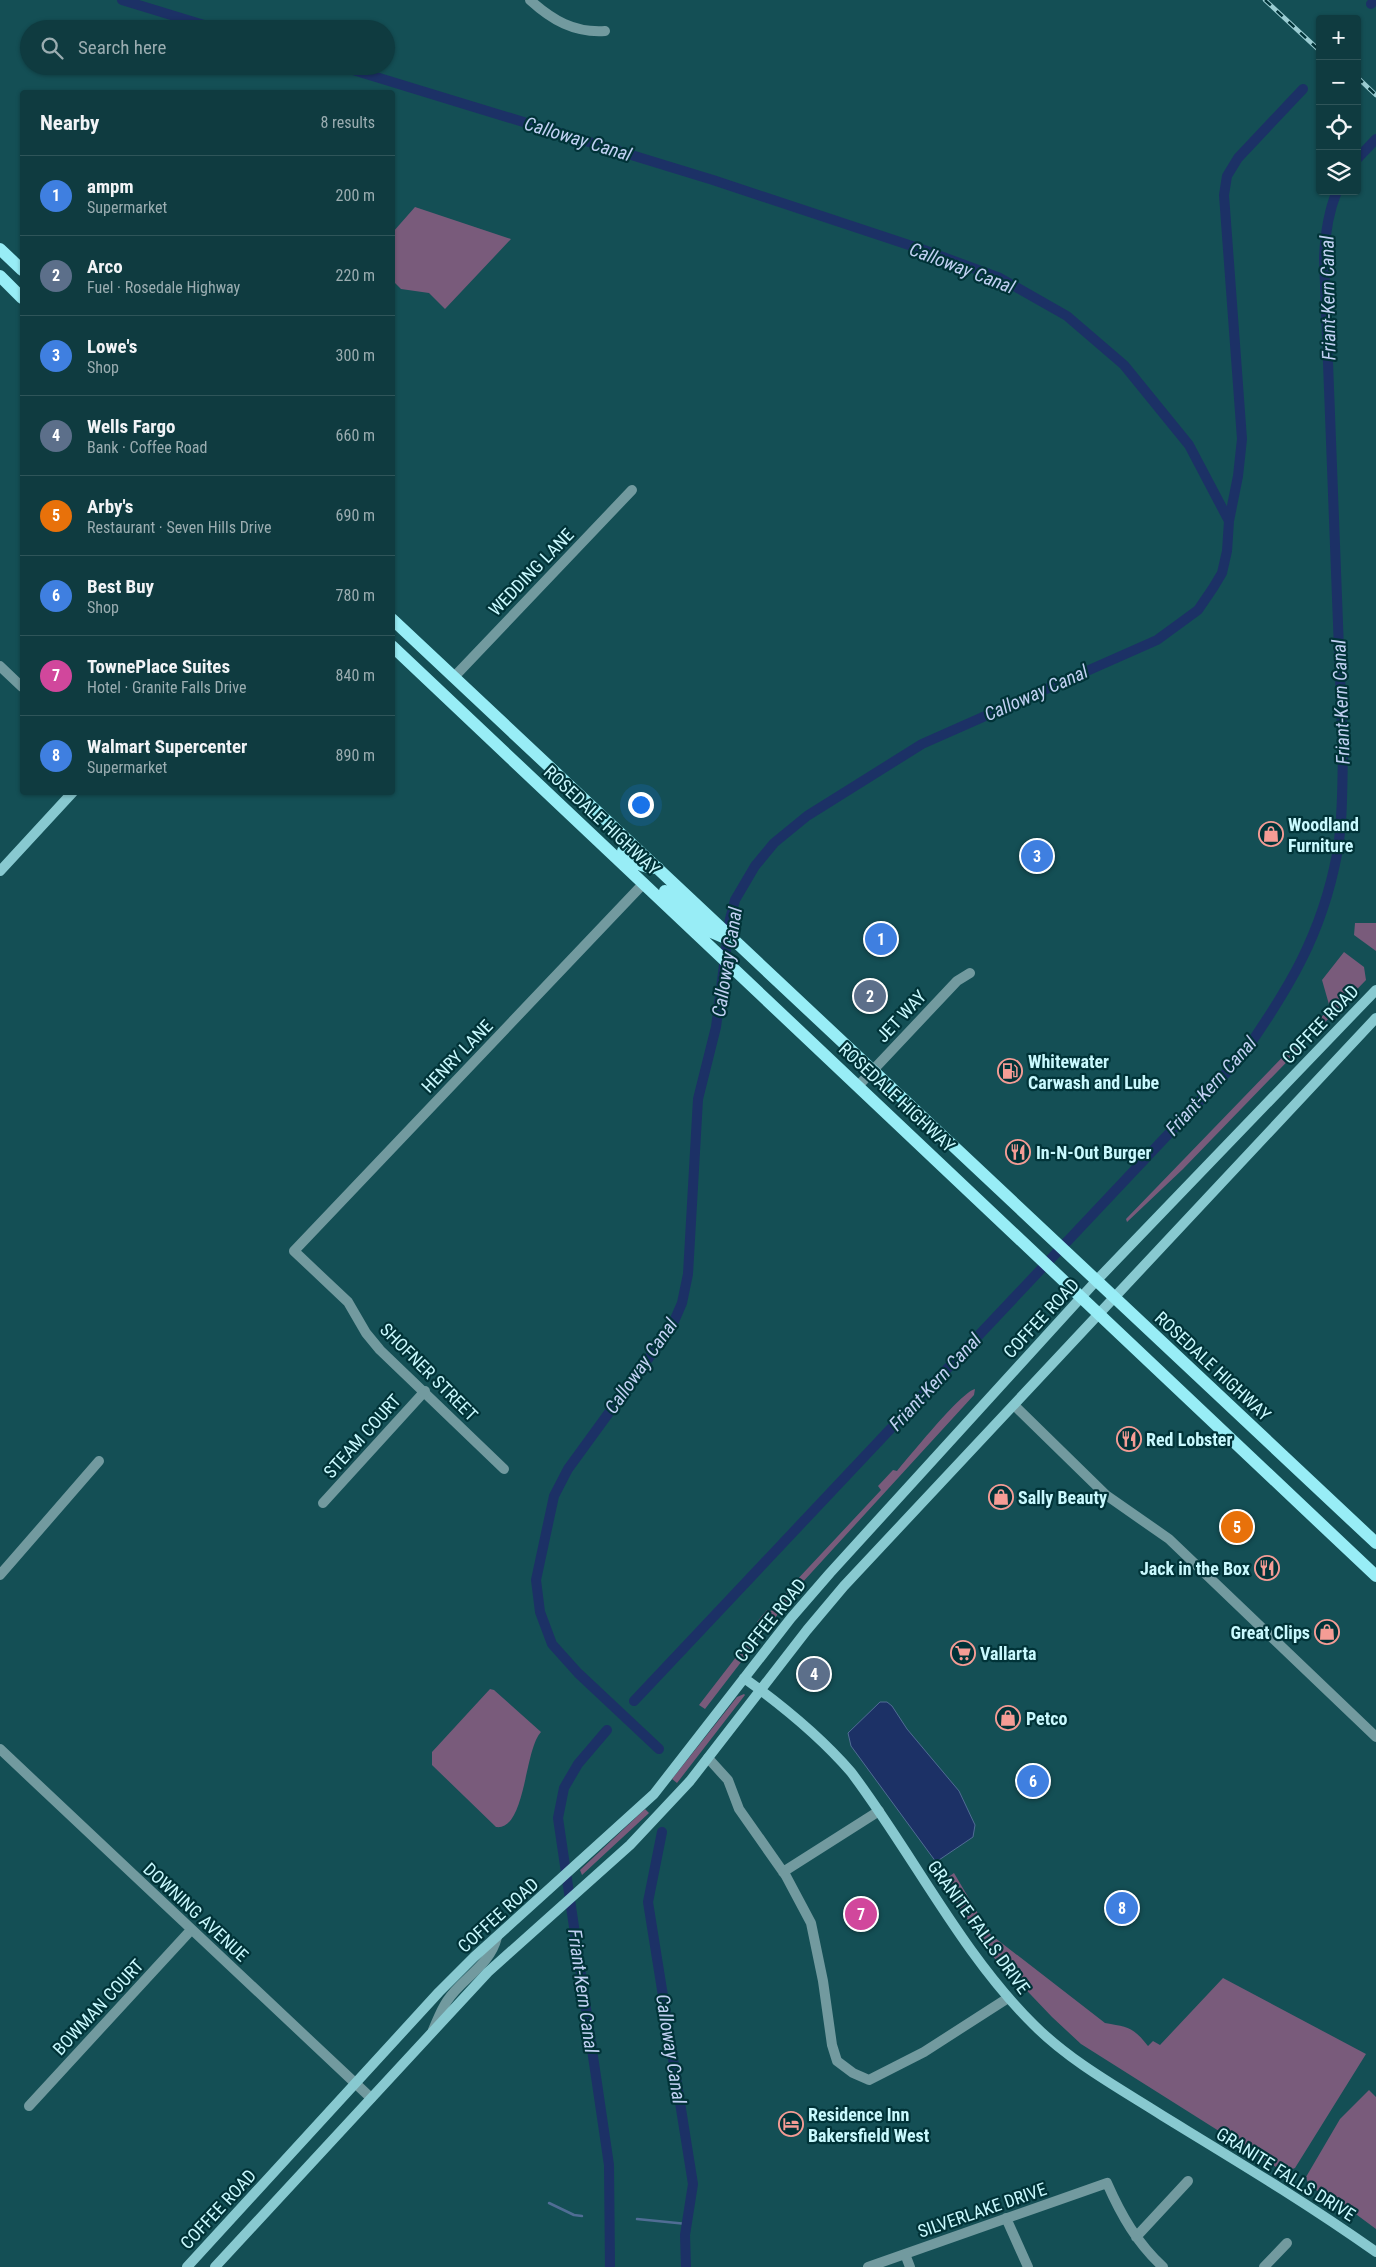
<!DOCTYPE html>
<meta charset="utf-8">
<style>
:root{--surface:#0f3b40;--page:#184247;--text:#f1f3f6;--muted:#9badb1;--line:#2f5559;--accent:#e797bd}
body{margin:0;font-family:"Roboto Condensed",sans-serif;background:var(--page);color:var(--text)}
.controls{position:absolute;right:15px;top:15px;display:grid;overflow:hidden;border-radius:5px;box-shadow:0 1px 4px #0004}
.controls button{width:45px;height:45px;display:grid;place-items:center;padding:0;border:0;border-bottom:1px solid var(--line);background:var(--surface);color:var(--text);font:25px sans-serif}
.you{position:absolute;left:640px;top:804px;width:18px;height:18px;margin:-12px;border:4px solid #fff;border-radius:50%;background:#1a73e8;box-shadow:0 0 0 8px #1a73e833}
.badge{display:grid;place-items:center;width:32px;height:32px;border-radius:50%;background:var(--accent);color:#fff;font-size:16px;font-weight:700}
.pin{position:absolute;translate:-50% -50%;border:2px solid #fff;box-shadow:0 1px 5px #0006}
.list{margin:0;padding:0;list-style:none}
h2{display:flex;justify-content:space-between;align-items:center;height:65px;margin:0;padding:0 20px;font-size:21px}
h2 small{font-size:16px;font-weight:400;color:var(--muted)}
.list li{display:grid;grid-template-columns:32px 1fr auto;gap:15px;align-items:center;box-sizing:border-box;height:80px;padding:0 20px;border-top:1px solid var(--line)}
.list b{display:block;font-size:19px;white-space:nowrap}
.list p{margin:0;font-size:16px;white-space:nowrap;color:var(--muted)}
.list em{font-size:16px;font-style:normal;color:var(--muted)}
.icon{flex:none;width:28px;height:28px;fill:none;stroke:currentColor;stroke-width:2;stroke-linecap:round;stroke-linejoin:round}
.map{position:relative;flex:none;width:1376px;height:2267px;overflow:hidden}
.search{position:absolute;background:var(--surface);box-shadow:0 1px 4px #0004;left:20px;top:20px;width:375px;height:55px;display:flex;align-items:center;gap:12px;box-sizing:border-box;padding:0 18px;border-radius:28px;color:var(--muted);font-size:19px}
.panel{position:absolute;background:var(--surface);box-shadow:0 1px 4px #0004;left:20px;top:90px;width:375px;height:705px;border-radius:5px}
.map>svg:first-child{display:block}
.green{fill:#795b7b}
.water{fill:#1c3166;stroke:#506d94}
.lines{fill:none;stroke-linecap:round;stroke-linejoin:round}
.stream{stroke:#506d94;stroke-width:2.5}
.canal{stroke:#1c3166;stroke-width:10}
.street{stroke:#729a9f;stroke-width:10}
.secondary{stroke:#88c9d0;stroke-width:10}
.primary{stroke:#98edf6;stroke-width:12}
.rail-casing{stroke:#9accd2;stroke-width:4.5}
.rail{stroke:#013338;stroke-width:2.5;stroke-dasharray:8;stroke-linecap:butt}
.labels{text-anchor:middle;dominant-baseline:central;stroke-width:4.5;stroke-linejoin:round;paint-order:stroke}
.street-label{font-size:18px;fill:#c9f9fe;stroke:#013338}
.poi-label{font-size:18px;font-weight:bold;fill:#c9f9fe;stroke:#013338;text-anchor:start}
.water-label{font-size:19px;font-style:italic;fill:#c1d1f3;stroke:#013338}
</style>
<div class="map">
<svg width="1376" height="2267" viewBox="0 0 1376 2267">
<rect width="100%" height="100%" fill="#144f55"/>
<path class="green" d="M 415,207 L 511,239 L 445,309 L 429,293 L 401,289 L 393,281 L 393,232 Z
M 1355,923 L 1376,923 L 1376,951 L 1354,935 Z
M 1344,952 L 1364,967 L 1366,980 L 1183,1169 L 1127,1222 L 1126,1219 L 1330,1008 L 1322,980 Z
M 975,1389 L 974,1395 L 801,1584 L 705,1709 L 699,1705 L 760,1626 L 757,1622 L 767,1610 L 770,1611 L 773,1610 L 794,1583 L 881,1490 L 878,1486 L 893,1470 L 897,1471 C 910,1456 961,1392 975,1389 Z
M 490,1689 L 494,1690 L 541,1732 C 524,1750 526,1831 496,1827 L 432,1765 L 432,1752 Z
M 744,1694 L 745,1695 L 677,1783 L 672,1779 L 737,1697 Z
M 645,1809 L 649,1813 L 582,1875 L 580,1870 Z
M 954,1873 L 990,1934 L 1105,2023 C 1128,2027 1133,2027 1148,2046 L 1153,2041 L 1160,2045 L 1223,1978 L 1366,2054 L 1295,2168 L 1284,2172 L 1081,2044 L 1052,2017 L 1011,1974 L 1004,1972 L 950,1894 L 947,1878 Z
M 1369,2090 L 1376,2097 L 1376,2229 L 1349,2209 L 1309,2186 L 1306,2177 L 1340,2119 Z"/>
<path class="water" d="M 880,1702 L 887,1702 L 892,1706 L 907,1729 L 959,1791 L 975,1825 L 973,1837 L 936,1862 L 851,1746 L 848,1733 Z"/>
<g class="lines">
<path class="stream" d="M 549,2203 L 574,2215 L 582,2216
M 637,2219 L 687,2224"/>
<path class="canal" d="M 122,0 L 217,29
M 1371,4 L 1375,0
M 340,66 L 713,180 L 924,250 L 1000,278 L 1067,316 L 1124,365 L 1189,445 L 1229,521 L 1227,551 L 1222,573 L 1213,588 L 1198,610 L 1157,640 L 922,744 L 807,816 L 774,843 L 755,866 L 735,900 L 730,919 L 716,1027 L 698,1099 L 688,1274 L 682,1303 L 672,1326 L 568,1469 L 554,1496 L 536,1580 L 540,1612 L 552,1644 L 578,1673 L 659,1749
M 1357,159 L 1376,139
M 1229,521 L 1238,476 L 1242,439 L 1224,195 L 1227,176 L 1238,158 L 1303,89
M 634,1701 L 1242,1056 C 1288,990 1322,935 1337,854 C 1343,821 1342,787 1343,754 L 1324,258 C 1325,235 1328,213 1337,191
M 607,1730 L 578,1764 L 564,1788 L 558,1818 L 609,2165 L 610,2267
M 662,1832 L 648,1902 L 693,2184 L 685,2235 L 686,2267"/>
<path class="street" d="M 530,0 C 552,20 574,33 605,31
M 0,666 L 22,687
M 454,677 L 632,490
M 859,1085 L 957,981 L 970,973
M 1015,1406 L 1106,1495 L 1169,1539 L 1376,1737
M 504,1469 L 380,1350 L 366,1333 L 348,1302 L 294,1251 L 644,883
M 323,1503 L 425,1391
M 0,1575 L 99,1461
M 0,1749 L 371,2098
M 708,1758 L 728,1780 L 739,1809 L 786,1876 L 811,1923 L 823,1981 L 832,2045 L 837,2061 L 853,2073 L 869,2080 L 924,2052 L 1008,1998
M 783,1872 L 879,1811
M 433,2030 C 437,2021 441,2010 447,2001 C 462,1978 490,1966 497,1937
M 29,2106 L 191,1930
M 1006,2218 L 1028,2267
M 1136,2237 L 1188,2181
M 905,2254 L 910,2267
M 868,2267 L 1107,2183 C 1121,2215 1137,2243 1163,2267
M 1264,2267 L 1287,2243"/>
<path class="secondary" d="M 0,871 L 73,792
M 744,1678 C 783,1706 819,1735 851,1772 C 913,1854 961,1953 1034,2025 C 1071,2062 1119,2088 1163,2116 C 1235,2160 1307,2203 1376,2252
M 187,2267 L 439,1992 L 474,1957 L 654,1794 L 791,1618 L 830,1573 L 1096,1281 L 1376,990
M 215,2267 L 488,1972 L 630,1845 L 690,1781 L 807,1630 L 844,1586 L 1376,1018"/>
<path class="primary" d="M 0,249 L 22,270
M 0,276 L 22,298
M 392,619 L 1376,1543
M 392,646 L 1376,1576
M 623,851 C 634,862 642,868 658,868
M 665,891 L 709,931 L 730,940"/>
<defs>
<path id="rail" d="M 1265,0 L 1320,51
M 1357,77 L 1376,95"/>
</defs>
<use href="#rail" class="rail-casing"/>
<use href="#rail" class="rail"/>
</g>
<defs>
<symbol id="shop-ring" viewBox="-11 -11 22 22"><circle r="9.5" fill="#013338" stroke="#f59c95" stroke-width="1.5"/><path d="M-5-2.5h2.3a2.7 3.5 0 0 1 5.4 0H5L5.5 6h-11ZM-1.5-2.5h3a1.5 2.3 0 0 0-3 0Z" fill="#f59c95"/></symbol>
<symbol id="fuel-ring" viewBox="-11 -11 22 22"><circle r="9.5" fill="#013338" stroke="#f59c95" stroke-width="1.5"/><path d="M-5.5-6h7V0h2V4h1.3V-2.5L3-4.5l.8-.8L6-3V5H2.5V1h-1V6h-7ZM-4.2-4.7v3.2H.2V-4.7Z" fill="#f59c95"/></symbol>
<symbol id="restaurant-ring" viewBox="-11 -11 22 22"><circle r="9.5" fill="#013338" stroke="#f59c95" stroke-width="1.5"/><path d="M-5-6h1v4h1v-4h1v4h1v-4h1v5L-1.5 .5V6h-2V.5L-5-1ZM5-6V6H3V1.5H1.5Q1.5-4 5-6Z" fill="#f59c95"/></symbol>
<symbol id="supermarket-ring" viewBox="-11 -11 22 22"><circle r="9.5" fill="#013338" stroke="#f59c95" stroke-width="1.5"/><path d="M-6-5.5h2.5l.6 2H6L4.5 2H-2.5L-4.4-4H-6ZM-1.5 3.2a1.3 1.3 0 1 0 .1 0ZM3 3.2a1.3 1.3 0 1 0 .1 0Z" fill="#f59c95"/></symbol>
<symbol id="hotel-ring" viewBox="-11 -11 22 22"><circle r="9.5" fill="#013338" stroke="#f59c95" stroke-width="1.5"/><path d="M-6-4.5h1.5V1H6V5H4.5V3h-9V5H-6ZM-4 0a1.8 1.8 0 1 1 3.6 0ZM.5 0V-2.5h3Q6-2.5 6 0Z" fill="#f59c95"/></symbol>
</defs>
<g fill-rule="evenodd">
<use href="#shop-ring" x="1257" y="820" width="28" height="28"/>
<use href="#fuel-ring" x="996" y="1057" width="28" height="28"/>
<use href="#restaurant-ring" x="1004" y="1138" width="28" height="28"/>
<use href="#restaurant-ring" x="1115" y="1425" width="28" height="28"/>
<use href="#shop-ring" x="987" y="1483" width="28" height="28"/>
<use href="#restaurant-ring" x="1253" y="1554" width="28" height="28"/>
<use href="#shop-ring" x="1313" y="1618" width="28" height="28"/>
<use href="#supermarket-ring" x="949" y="1639" width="28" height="28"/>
<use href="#shop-ring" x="994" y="1704" width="28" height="28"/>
<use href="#hotel-ring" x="777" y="2110" width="28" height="28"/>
</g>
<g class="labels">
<g class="street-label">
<text transform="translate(531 572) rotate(-46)">WEDDING LANE</text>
<text transform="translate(602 820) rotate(43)">ROSEDALE HIGHWAY</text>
<text transform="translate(901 1016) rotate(-47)">JET WAY</text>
<text transform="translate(1320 1024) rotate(-46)">COFFEE ROAD</text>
<text transform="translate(457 1056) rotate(-46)">HENRY LANE</text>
<text transform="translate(897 1097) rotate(43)">ROSEDALE HIGHWAY</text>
<text transform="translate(1041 1318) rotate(-47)">COFFEE ROAD</text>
<text transform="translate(1213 1366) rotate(43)">ROSEDALE HIGHWAY</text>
<text transform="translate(429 1372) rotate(45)">SHOFNER STREET</text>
<text transform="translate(362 1436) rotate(-48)">STEAM COURT</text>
<text transform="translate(770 1620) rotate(-51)">COFFEE ROAD</text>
<text transform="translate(196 1912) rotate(43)">DOWNING AVENUE</text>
<text transform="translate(498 1915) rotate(-42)">COFFEE ROAD</text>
<text transform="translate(979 1927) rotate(54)">GRANITE FALLS DRIVE</text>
<text transform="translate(98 2007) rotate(-47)">BOWMAN COURT</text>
<text transform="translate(1286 2174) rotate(32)">GRANITE FALLS DRIVE</text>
<text transform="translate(218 2209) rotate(-47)">COFFEE ROAD</text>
<text transform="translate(982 2210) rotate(-19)">SILVERLAKE DRIVE</text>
</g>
<g class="poi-label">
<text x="1288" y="824">Woodland<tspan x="1288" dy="21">Furniture</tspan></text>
<text x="1028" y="1061">Whitewater<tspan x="1028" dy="21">Carwash and Lube</tspan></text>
<text x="1036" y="1152">In-N-Out Burger</text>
<text x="1146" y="1439">Red Lobster</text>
<text x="1018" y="1497">Sally Beauty</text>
<text x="1250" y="1568" text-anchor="end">Jack in the Box</text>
<text x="1310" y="1632" text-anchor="end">Great Clips</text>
<text x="980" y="1653">Vallarta</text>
<text x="1026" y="1718">Petco</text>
<text x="808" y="2114">Residence Inn<tspan x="808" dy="21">Bakersfield West</tspan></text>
</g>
<g class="water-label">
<text transform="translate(578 139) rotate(17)">Calloway Canal</text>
<text transform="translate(962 268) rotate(21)">Calloway Canal</text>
<text transform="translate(1328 298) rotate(-91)">Friant-Kern Canal</text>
<text transform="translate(1036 693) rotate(-24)">Calloway Canal</text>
<text transform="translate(1341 702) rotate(-92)">Friant-Kern Canal</text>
<text transform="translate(727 962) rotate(-81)">Calloway Canal</text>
<text transform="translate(1211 1086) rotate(-48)">Friant-Kern Canal</text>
<text transform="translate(641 1366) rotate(-55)">Calloway Canal</text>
<text transform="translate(935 1382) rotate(-47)">Friant-Kern Canal</text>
<text transform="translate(583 1991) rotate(82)">Friant-Kern Canal</text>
<text transform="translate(671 2049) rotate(81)">Calloway Canal</text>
</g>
</g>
</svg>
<div class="controls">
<button>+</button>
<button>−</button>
<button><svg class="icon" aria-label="locate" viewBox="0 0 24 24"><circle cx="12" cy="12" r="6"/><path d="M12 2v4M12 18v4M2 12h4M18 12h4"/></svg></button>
<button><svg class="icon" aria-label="layers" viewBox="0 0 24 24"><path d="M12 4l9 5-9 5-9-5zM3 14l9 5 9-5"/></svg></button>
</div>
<div class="you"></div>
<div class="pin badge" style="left:881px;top:939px;background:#3f7fe0">1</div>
<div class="pin badge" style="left:870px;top:996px;background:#5c6f8a">2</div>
<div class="pin badge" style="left:1037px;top:856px;background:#3f7fe0">3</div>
<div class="pin badge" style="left:814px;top:1674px;background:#5c6f8a">4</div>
<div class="pin badge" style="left:1237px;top:1527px;background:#e8710a">5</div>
<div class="pin badge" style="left:1033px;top:1781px;background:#3f7fe0">6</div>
<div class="pin badge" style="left:861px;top:1914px;background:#d1479c">7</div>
<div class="pin badge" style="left:1122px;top:1908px;background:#3f7fe0">8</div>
<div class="search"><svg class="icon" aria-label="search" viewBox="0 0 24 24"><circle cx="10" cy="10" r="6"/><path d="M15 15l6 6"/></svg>Search here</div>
<section class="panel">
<h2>Nearby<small>8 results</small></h2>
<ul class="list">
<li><span class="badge" style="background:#3f7fe0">1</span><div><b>ampm</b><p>Supermarket</p></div><em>200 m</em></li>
<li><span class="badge" style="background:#5c6f8a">2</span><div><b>Arco</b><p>Fuel · Rosedale Highway</p></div><em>220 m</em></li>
<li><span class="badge" style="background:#3f7fe0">3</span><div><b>Lowe's</b><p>Shop</p></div><em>300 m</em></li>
<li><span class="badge" style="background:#5c6f8a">4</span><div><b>Wells Fargo</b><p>Bank · Coffee Road</p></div><em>660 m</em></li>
<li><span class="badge" style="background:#e8710a">5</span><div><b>Arby's</b><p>Restaurant · Seven Hills Drive</p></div><em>690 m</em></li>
<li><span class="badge" style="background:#3f7fe0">6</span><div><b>Best Buy</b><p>Shop</p></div><em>780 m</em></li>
<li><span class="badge" style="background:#d1479c">7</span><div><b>TownePlace Suites</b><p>Hotel · Granite Falls Drive</p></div><em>840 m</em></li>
<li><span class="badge" style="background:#3f7fe0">8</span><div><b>Walmart Supercenter</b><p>Supermarket</p></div><em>890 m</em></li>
</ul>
</section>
</div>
